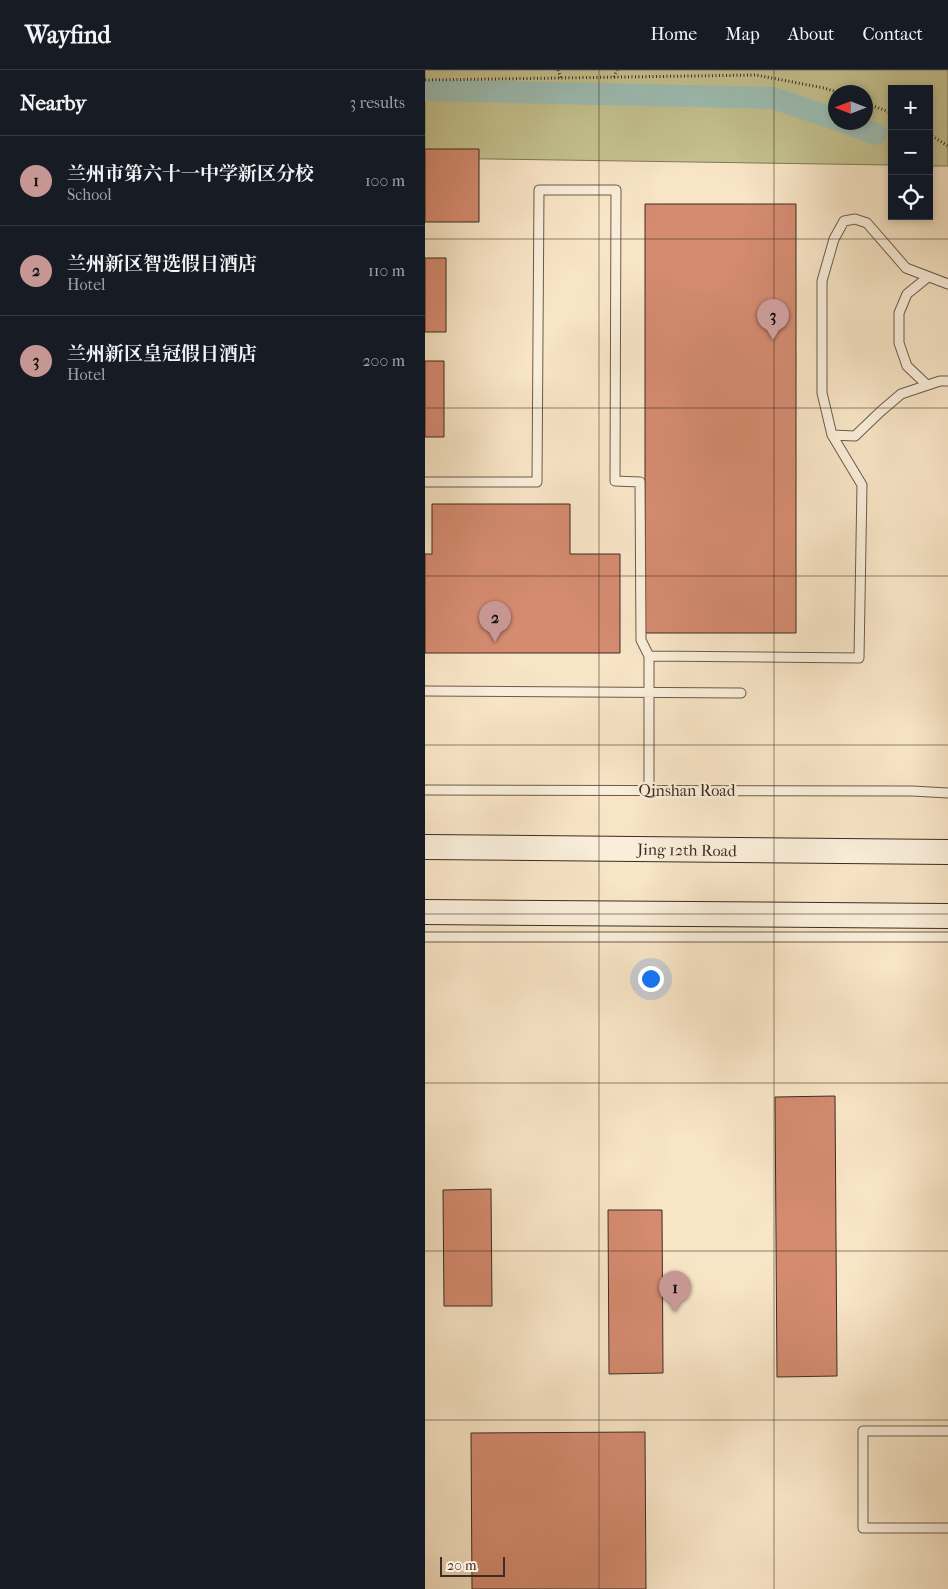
<!DOCTYPE html>
<meta charset="utf-8">
<style>
:root{--surface:#171b24;--page:#20242c;--text:#f1f3f6;--muted:#9ea1a6;--line:#363941;--accent:#c59692}
body{margin:0;font-family:"IM FELL French Canon","Noto Serif SC",serif;background:var(--page);color:var(--text)}
.controls{position:absolute;right:15px;top:15px;display:grid;overflow:hidden;border-radius:0px;box-shadow:0 2px 8px #0003}
.controls button{width:45px;height:45px;display:grid;place-items:center;padding:0;border:0;border-bottom:1px solid var(--line);background:var(--surface);color:var(--text);font:25px sans-serif}
.compass{position:absolute;left:403px;top:15px;width:45px;height:45px;border-radius:50%;background:var(--surface);box-shadow:0 2px 8px #0003;rotate:270deg}
.scale{position:absolute;left:15px;bottom:12px;width:65px;box-sizing:border-box;padding-left:5px;border:2px solid #3b2d23;border-top:0;font-size:14px;line-height:18px;white-space:nowrap;color:#3b2d23;-webkit-text-stroke:4px #faeeda;paint-order:stroke}
.you{position:absolute;left:225px;top:908px;width:18px;height:18px;margin:-12px;border:4px solid #fff;border-radius:50%;background:#1a73e8;box-shadow:0 0 0 8px #1a73e833}
.badge{display:grid;place-items:center;width:32px;height:32px;border-radius:50%;background:var(--accent);color:#111;font-size:16px;font-weight:700}
.pin{position:absolute;translate:-50% -41px;filter:drop-shadow(0 1px 2px #0008)}
.pin::after{content:'';position:absolute;top:26px;width:18px;height:15px;background:inherit;clip-path:polygon(0 0,100% 0,50% 100%)}
.list{margin:0;padding:0;list-style:none}
h2{display:flex;justify-content:space-between;align-items:center;height:65px;margin:0;padding:0 20px;font-size:21px}
h2 small{font-size:16px;font-weight:400;color:var(--muted)}
.list li{display:grid;grid-template-columns:32px 1fr auto;gap:15px;align-items:center;box-sizing:border-box;height:90px;padding:0 20px;border-top:1px solid var(--line)}
.list b{display:block;font-size:19px;white-space:nowrap}
.list p{margin:0;font-size:16px;white-space:nowrap;color:var(--muted)}
.list em{font-size:16px;font-style:normal;color:var(--muted)}
.icon{flex:none;width:28px;height:28px;fill:none;stroke:currentColor;stroke-width:2;stroke-linecap:round;stroke-linejoin:round}
.map{position:relative;flex:none;width:523px;height:1519px;overflow:hidden}
header{display:flex;align-items:center;gap:30px;box-sizing:border-box;height:70px;padding:0 25px;background:var(--surface);border-bottom:1px solid var(--line)}
header strong{font-size:24px}
nav{display:flex;gap:28px;margin-inline-start:auto;font-size:18px}
main{display:flex}
aside{flex:1;background:var(--surface)}
.map>svg:first-child{display:block}
.green{fill:#c4c290;stroke:#80785a;fill-rule:evenodd}
.lines{fill:none;stroke-linecap:round;stroke-linejoin:round}
.canal{stroke:#9dbfb5;stroke-width:22}
.building{fill:#d48b70;stroke:#3b2d23}
.lane-casing{stroke:#6a5b4c;stroke-width:11}
.secondary-casing{stroke:#3b2d23;stroke-width:26}
.path{stroke:#3b2d23;stroke-width:3;stroke-dasharray:1 2.5;stroke-linecap:butt}
.lane{stroke:#faeeda;stroke-width:9}
.secondary{stroke:#faeeda;stroke-width:24}
.grid{fill:none;stroke:#3b2d23;stroke-width:1;stroke-opacity:0.55}
.labels{text-anchor:middle;dominant-baseline:central;stroke-width:4.5;stroke-linejoin:round;paint-order:stroke}
.street-label{font-size:16px;fill:#3b2d23;stroke:#faeeda}
</style>
<header>
<strong>Wayfind</strong>
<nav><a>Home</a><a>Map</a><a>About</a><a>Contact</a></nav>
</header>
<main>
<aside>
<h2>Nearby<small>3 results</small></h2>
<ul class="list">
<li><span class="badge">1</span><div><b>兰州市第六十一中学新区分校</b><p>School</p></div><em>100 m</em></li>
<li><span class="badge">2</span><div><b>兰州新区智选假日酒店</b><p>Hotel</p></div><em>110 m</em></li>
<li><span class="badge">3</span><div><b>兰州新区皇冠假日酒店</b><p>Hotel</p></div><em>200 m</em></li>
</ul>
</aside>
<div class="map">
<svg width="523" height="1519" viewBox="0 0 523 1519">
<rect width="100%" height="100%" fill="#f8e5c6"/>
<filter id="stains"><feTurbulence type="fractalNoise" baseFrequency=".004" numOctaves="4"/><feColorMatrix values="0 0 0 0 .2 0 0 0 0 .09 0 0 0 0 .02 0 0 0 .5 -.17"/></filter>
<radialGradient id="worn" r=".72"><stop offset=".6" stop-color="#630" stop-opacity="0"/><stop offset="1" stop-color="#630" stop-opacity=".3"/></radialGradient>
<path class="green" d="M 0,0 L 523,0 L 523,96 L 504,96 L 504,19 L 467,19 L 467,95 L 0,88 ZM 410,22 L 440,22 L 440,52 L 410,52 Z"/>
<g class="lines">
<path class="canal" d="M 0,20 L 348,28 L 410,49
M 419,52 L 451,64"/>
</g>
<path class="building" d="M 0,79 L 54,79 L 54,152 L 0,152 Z
M 220,134 L 371,134 L 371,563 L 220,563 Z
M 0,188 L 21,188 L 21,262 L 0,262 Z
M 0,291 L 19,291 L 19,367 L 0,367 Z
M 7,434 L 145,434 L 145,484 L 195,484 L 195,583 L 0,583 L 0,484 L 7,484 Z
M 410,1026 L 412,1306 L 352,1307 L 350,1027 Z
M 66,1119 L 67,1236 L 19,1236 L 18,1120 Z
M 183,1140 L 237,1140 L 238,1303 L 184,1304 Z
M 220,1362 L 221,1519 L 47,1519 L 46,1363 Z"/>
<g class="lines">
<defs>
<path id="lane" d="M 502,315 L 482,296 L 474,273 L 474,243 L 482,224 L 503,207
M 407,365 L 430,366 L 455,342 L 476,324 L 515,311 L 523,311
M 0,412 L 112,412 L 114,120 L 191,120 L 190,411 L 215,412 L 216,570 L 224,586
M 0,621 L 316,623
M 0,720 L 487,721 L 523,723
M 224,720 L 224,586 L 434,588 L 437,415 L 407,365 L 397,323 L 397,211 L 409,169 L 419,151 L 430,149 L 442,153 L 481,198 L 523,214
M 0,867 L 523,867
M 523,1361 L 438,1361 L 438,1458 L 523,1458"/>
<path id="secondary" d="M 0,777 L 523,782
M 0,842 L 523,846"/>
</defs>
<use href="#lane" class="lane-casing"/>
<use href="#secondary" class="secondary-casing"/>
<path class="path" d="M 133,0 L 136,8
M 189,7 L 192,0
M 0,10 L 331,5 L 399,18 L 412,22
M 440,33 L 467,43
M 504,64 L 523,76"/>
<use href="#lane" class="lane"/>
<use href="#secondary" class="secondary"/>
</g>
<path class="grid" d="M 174,0 L 174,1519M 349,0 L 349,1519M 0,169 L 523,169M 0,338 L 523,338M 0,506 L 523,506M 0,675 L 523,675M 0,844 L 523,844M 0,1013 L 523,1013M 0,1181 L 523,1181M 0,1350 L 523,1350"/>
<g class="labels">
<g class="street-label">
<text x="262" y="720">Qinshan Road</text>
<text transform="translate(262 780) rotate(1)">Jing 12th Road</text>
</g>
</g>
<rect width="100%" height="100%" filter="url(#stains)"/>
<rect width="100%" height="100%" fill="url(#worn)"/>
</svg>
<div class="controls">
<button>+</button>
<button>−</button>
<button><svg class="icon" aria-label="locate" viewBox="0 0 24 24"><circle cx="12" cy="12" r="6"/><path d="M12 2v4M12 18v4M2 12h4M18 12h4"/></svg></button>
</div>
<svg class="compass" viewBox="-18 -18 36 36"><path d="M0-13l5 13h-10z" fill="#e53935"/><path d="M0 13l5-13h-10z" fill="#9ea1a6"/></svg>
<div class="scale">20 m</div>
<div class="you"></div>
<div class="pin badge" style="left:250px;top:1242px">1</div>
<div class="pin badge" style="left:70px;top:572px">2</div>
<div class="pin badge" style="left:348px;top:270px">3</div>
</div>
</main>
